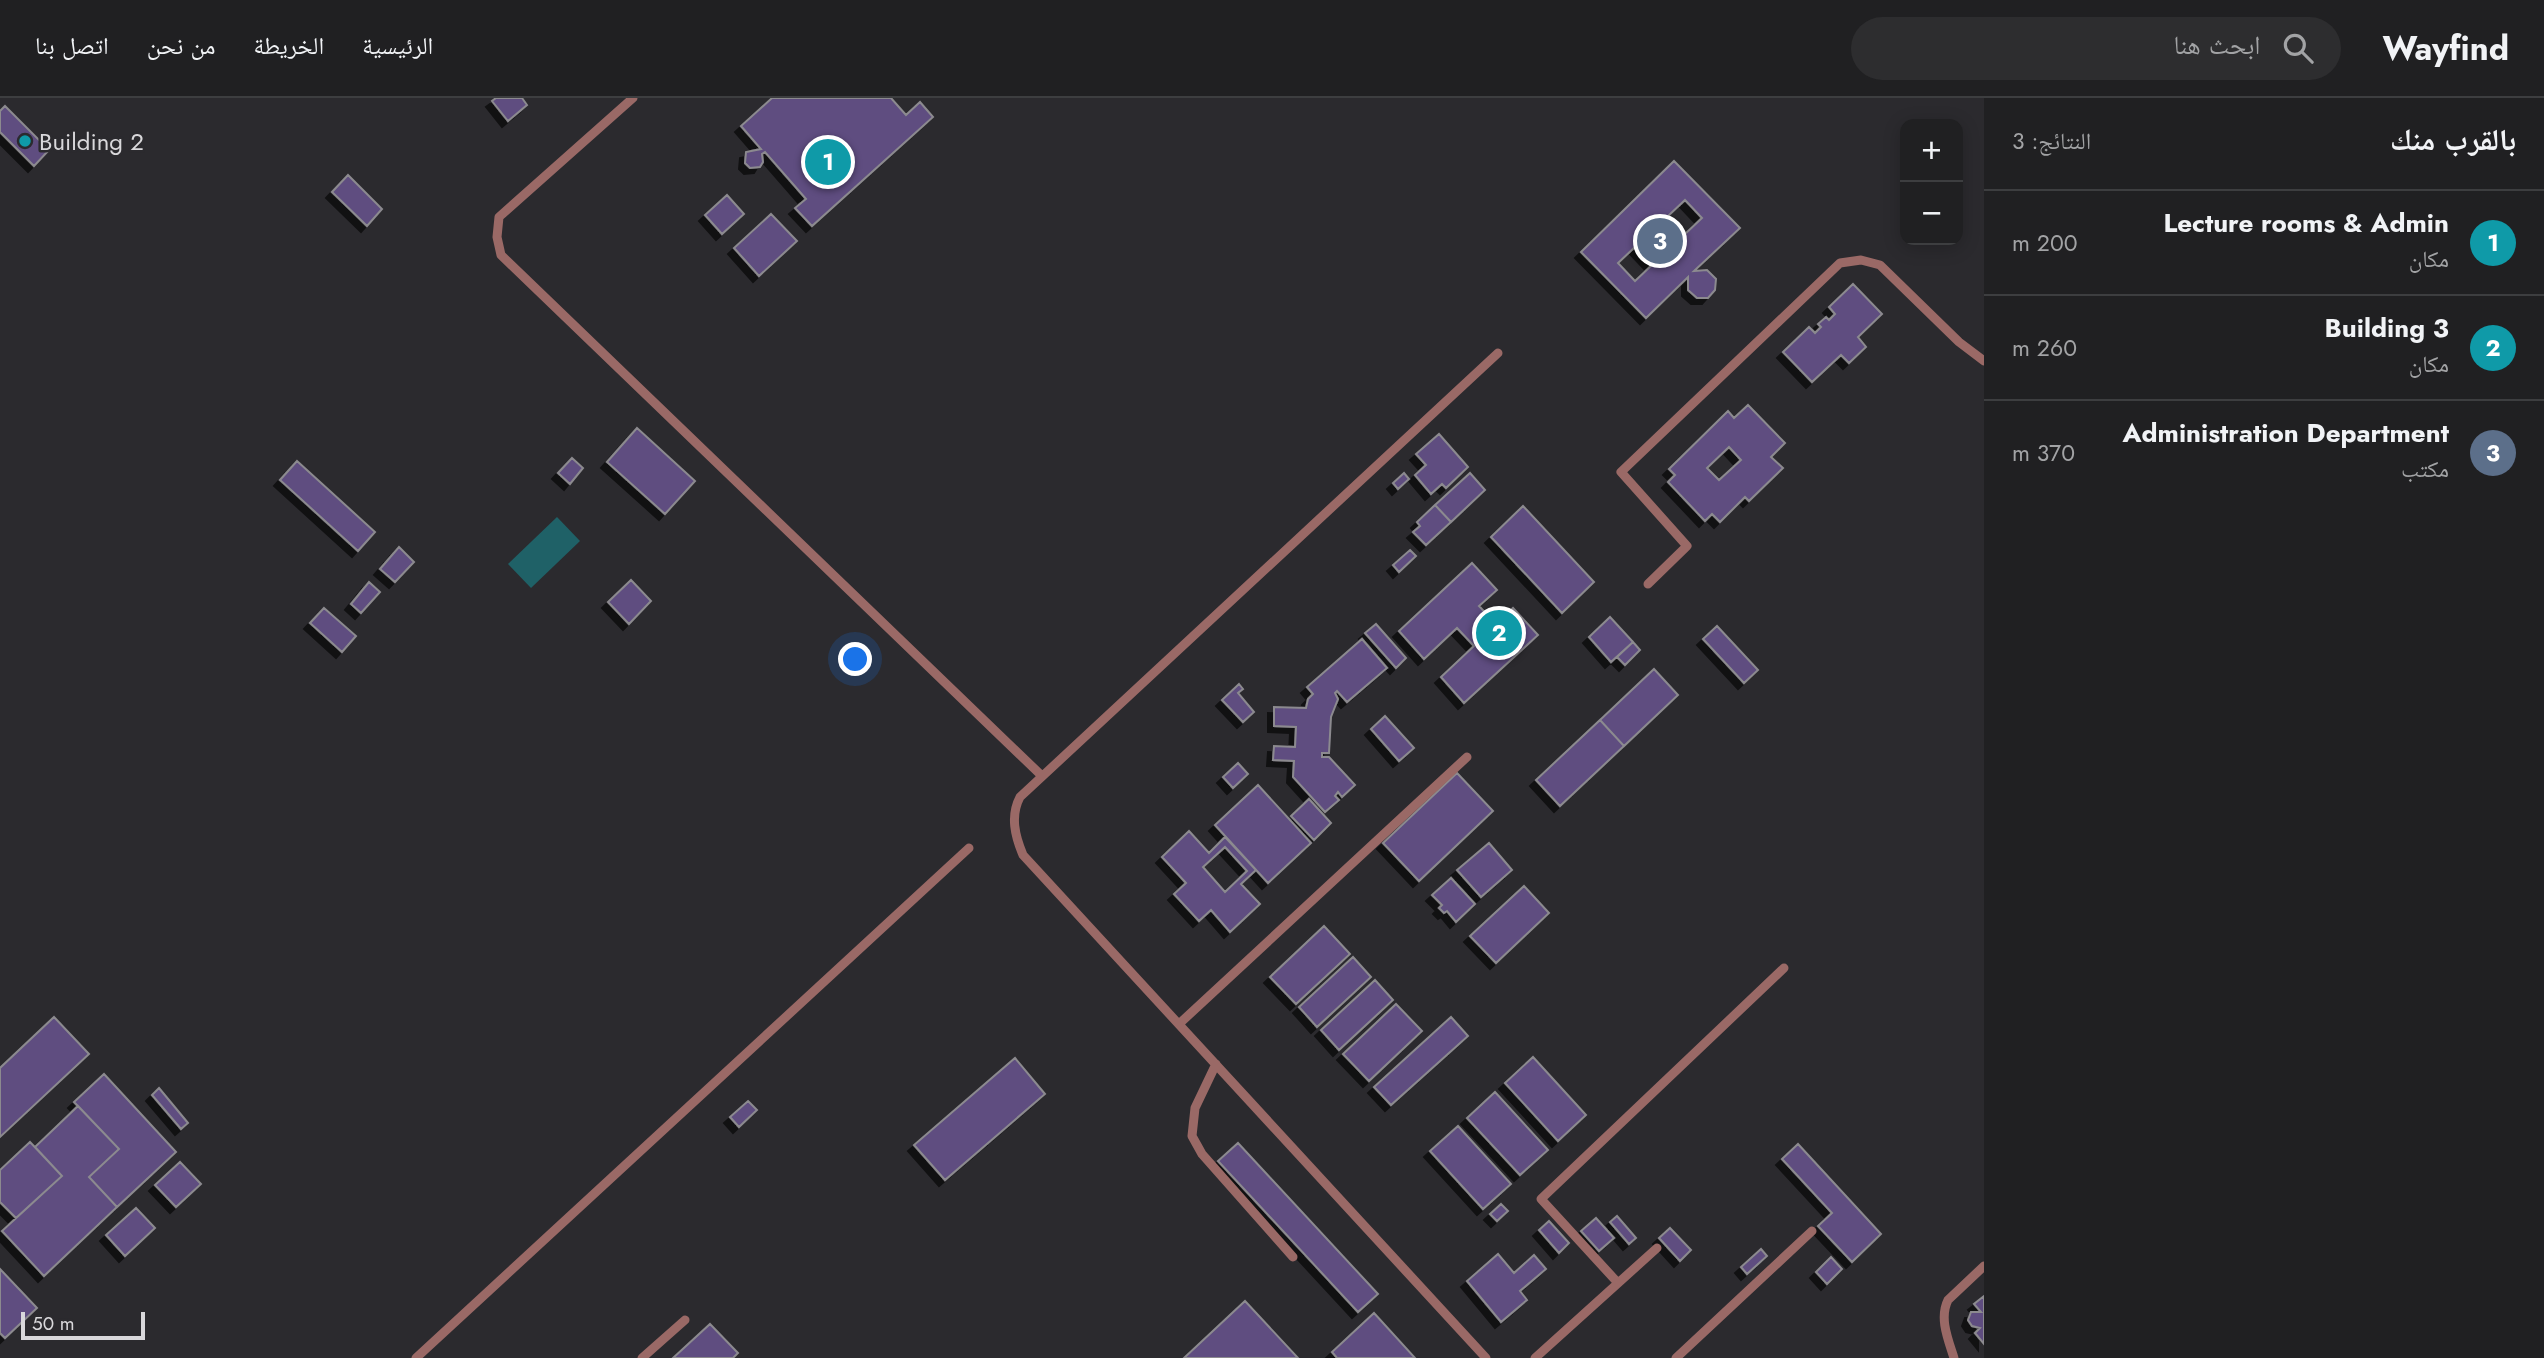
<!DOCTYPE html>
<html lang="ar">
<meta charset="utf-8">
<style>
:root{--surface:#202022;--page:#2d2d2f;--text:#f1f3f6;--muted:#a2a3a5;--line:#3d3e40;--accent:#7dd154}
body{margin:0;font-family:Jost,"Noto Naskh Arabic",sans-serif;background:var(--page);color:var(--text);direction:rtl}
.controls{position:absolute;right:21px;top:21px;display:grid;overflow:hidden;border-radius:14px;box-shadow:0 4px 18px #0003}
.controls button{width:63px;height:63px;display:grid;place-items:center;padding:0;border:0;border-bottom:2px solid var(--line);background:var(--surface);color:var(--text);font:35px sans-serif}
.scale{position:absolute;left:21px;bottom:18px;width:124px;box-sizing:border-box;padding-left:7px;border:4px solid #d9d8db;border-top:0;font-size:19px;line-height:24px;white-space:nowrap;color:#d9d8db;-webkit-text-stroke:5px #2b2a2e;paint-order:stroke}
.you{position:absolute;left:856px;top:562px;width:24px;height:24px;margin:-18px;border:5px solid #fff;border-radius:50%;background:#1a73e8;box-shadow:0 0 0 10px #1a73e833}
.badge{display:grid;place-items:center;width:46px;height:46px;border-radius:50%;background:var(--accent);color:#fff;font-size:23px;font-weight:700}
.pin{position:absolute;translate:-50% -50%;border:4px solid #fff;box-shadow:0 2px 7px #0006}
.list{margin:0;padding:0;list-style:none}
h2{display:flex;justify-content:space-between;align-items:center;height:91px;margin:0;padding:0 28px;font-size:30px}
h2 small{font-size:23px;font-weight:400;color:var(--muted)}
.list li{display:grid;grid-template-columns:46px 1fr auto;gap:21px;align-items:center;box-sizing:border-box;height:105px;padding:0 28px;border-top:2px solid var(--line)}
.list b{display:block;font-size:26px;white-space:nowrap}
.list p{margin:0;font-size:23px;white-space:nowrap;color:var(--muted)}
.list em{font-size:23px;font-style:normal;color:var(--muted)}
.icon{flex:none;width:38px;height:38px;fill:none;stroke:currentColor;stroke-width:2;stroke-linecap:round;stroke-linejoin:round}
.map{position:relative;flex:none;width:1984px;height:1260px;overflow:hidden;direction:ltr}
header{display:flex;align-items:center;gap:42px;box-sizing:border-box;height:98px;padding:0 35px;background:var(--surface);border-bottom:2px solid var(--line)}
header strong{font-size:33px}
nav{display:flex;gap:38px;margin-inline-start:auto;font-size:24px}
.search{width:490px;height:63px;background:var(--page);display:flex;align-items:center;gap:18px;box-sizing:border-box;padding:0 24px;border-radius:38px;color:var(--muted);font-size:26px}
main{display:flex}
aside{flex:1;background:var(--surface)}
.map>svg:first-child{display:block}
.water{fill:#1f6167}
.building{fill:#5e4e80;stroke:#8c8a8f;stroke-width:2;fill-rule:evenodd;filter:url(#shadow)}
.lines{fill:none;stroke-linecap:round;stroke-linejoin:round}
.lane{stroke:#9a6966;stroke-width:9}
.culture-dot{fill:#0f9aa8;stroke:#2b2a2e;stroke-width:2.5}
.labels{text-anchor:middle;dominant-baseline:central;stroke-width:5;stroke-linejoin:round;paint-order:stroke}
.poi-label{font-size:24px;fill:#d9d8db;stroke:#2b2a2e;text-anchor:start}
</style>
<header>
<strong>Wayfind</strong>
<div class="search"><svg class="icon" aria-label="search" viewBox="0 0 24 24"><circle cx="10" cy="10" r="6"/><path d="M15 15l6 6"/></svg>ابحث هنا</div>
<nav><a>الرئيسية</a><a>الخريطة</a><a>من نحن</a><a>اتصل بنا</a></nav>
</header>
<main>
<aside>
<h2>بالقرب منك<small>النتائج: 3</small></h2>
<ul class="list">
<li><span class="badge" style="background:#0f9aa8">1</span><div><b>Lecture rooms &amp; Admin</b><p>مكان</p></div><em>200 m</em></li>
<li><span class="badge" style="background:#0f9aa8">2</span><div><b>Building 3</b><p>مكان</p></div><em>260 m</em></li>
<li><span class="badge" style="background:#5c6f8a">3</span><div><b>Administration Department</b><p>مكتب</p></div><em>370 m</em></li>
</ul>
</aside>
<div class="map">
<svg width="1984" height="1260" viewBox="0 0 1984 1260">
<defs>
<filter id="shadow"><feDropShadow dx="-6" dy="6" stdDeviation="0" flood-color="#0009"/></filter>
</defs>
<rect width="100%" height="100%" fill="#2b2a2e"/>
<path class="water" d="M 557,419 L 580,443 L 531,490 L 508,466 Z"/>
<path class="building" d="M 496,0 L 522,0 L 527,7 L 508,23 L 492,3 Z
M 772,0 L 891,0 L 906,17 L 920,4 L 933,19 L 812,128 L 795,110 L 806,101 L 765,54 L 762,56 L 763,64 L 760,69 L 750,70 L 745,65 L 746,54 L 761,51 L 741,28 Z
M 5,8 L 49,52 L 34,68 L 0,34 L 0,13 Z
M 1674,63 L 1740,130 L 1694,173 L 1707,172 L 1716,181 L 1715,192 L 1708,200 L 1697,200 L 1688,192 L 1688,179 L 1646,220 L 1581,154 ZM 1685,102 L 1702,120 L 1685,136 L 1668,118 ZM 1635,149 L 1652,167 L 1635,183 L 1618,165 Z
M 348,77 L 382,111 L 367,128 L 332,94 Z
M 727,97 L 744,116 L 722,136 L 705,117 Z
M 771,116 L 797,143 L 759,178 L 734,150 Z
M 1853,186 L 1882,216 L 1858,239 L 1866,249 L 1849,265 L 1841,257 L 1812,284 L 1783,254 L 1809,229 L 1815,235 L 1821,229 L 1818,226 L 1826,219 L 1829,222 L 1835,216 L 1829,209 Z
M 1748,307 L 1785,345 L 1771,359 L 1783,370 L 1749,403 L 1745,399 L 1720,424 L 1712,416 L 1705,423 L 1668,384 L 1675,377 L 1669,371 L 1728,313 L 1734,320 ZM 1729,349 L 1741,362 L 1719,382 L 1707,370 Z
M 637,330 L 695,383 L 665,416 L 607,364 Z
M 1439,336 L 1468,369 L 1446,390 L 1442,386 L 1431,396 L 1415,377 L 1426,367 L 1416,356 Z
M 572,360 L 583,370 L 570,386 L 558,375 Z
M 297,363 L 375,434 L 358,453 L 280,382 Z
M 1404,375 L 1409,381 L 1398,391 L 1393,385 Z
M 1470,375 L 1485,392 L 1451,424 L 1435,407 Z
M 1435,407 L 1451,424 L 1426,447 L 1413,434 L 1420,428 L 1417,424 Z
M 1523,408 L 1594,484 L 1562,515 L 1491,439 Z
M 399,449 L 414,464 L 395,484 L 380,471 Z
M 1410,452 L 1416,458 L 1399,474 L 1393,467 Z
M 1472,465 L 1497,492 L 1479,508 L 1496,526 L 1513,510 L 1538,537 L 1464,605 L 1441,579 L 1474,548 L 1457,530 L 1424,561 L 1399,533 Z
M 631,482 L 651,503 L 629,526 L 608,504 Z
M 369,484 L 380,494 L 361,515 L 351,506 Z
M 324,510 L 356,538 L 342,554 L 310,525 Z
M 1610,519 L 1633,544 L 1611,564 L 1589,539 Z
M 1376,526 L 1406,560 L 1396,570 L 1365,535 Z
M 1717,528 L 1758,572 L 1744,585 L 1703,541 Z
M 1362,541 L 1387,570 L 1347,604 L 1337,593 L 1335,595 L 1338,601 L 1331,619 L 1329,655 L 1322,655 L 1322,659 L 1329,659 L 1355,687 L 1342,699 L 1338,694 L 1335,698 L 1339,702 L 1325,714 L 1293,679 L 1294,663 L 1273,662 L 1274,648 L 1295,649 L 1296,629 L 1274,628 L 1274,609 L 1306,610 L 1308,601 L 1313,596 L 1307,589 Z
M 1633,544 L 1640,552 L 1625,567 L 1617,559 Z
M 1654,571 L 1678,597 L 1624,648 L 1600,622 Z
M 1239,586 L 1243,591 L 1238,595 L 1254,614 L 1243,624 L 1222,602 Z
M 1385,618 L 1414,650 L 1399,663 L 1371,631 Z
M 1600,622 L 1624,648 L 1560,708 L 1536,682 Z
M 1238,665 L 1248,676 L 1233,690 L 1223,679 Z
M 1457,675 L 1493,713 L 1419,783 L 1383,745 Z
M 1258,687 L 1311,745 L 1268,785 L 1215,727 Z
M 1309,701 L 1331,725 L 1314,742 L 1291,718 Z
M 1189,733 L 1209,755 L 1225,739 L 1256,772 L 1241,786 L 1260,806 L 1230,834 L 1211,812 L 1199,823 L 1174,796 L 1186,785 L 1162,759 Z
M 1489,745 L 1512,772 L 1481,799 L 1457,772 Z
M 1225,749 L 1247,773 L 1225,794 L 1203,769 Z
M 1451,780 L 1475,806 L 1456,824 L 1447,813 L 1444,815 L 1439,810 L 1442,807 L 1432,797 Z
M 1524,788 L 1549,815 L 1496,865 L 1470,838 Z
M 1324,828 L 1350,856 L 1296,906 L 1270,879 Z
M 1353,859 L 1371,879 L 1317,929 L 1299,909 Z
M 1375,882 L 1393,902 L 1339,952 L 1321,932 Z
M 1396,906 L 1422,933 L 1369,983 L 1343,956 Z
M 54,919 L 89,956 L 0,1039 L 0,970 Z
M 1451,919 L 1468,938 L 1391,1007 L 1374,989 Z
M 1533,959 L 1586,1017 L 1558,1043 L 1505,985 Z
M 1015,960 L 1045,996 L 945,1082 L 914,1047 Z
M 104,976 L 176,1054 L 117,1109 L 89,1079 L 119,1051 L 74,1004 Z
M 159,990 L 188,1025 L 181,1031 L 152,997 Z
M 1495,994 L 1548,1052 L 1520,1077 L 1467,1020 Z
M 748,1003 L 757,1012 L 739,1029 L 730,1019 Z
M 78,1008 L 119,1051 L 89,1079 L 117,1109 L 44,1178 L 2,1133 L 62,1078 L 35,1049 Z
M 1458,1028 L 1511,1086 L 1483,1111 L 1430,1053 Z
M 30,1044 L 62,1078 L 16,1120 L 0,1104 L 0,1072 Z
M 1238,1045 L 1378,1196 L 1358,1214 L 1218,1063 Z
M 1798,1046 L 1881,1136 L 1852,1164 L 1818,1128 L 1832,1115 L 1782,1061 Z
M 180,1064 L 201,1086 L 176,1109 L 155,1087 Z
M 1501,1106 L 1508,1113 L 1497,1123 L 1490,1116 Z
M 136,1110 L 155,1130 L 125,1158 L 106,1137 Z
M 1617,1118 L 1636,1140 L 1629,1146 L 1610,1124 Z
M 1596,1120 L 1614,1140 L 1599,1153 L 1581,1133 Z
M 1549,1123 L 1569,1145 L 1559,1155 L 1539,1132 Z
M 1670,1130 L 1691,1152 L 1680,1163 L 1659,1140 Z
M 1761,1151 L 1767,1158 L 1747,1176 L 1741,1169 Z
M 1498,1156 L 1514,1175 L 1534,1157 L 1546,1171 L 1520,1193 L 1527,1202 L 1501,1224 L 1467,1183 Z
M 1831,1159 L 1842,1171 L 1827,1186 L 1816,1174 Z
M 0,1171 L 37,1210 L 5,1240 L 0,1235 Z
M 1984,1198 L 1984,1246 L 1975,1235 L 1980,1230 L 1972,1228 L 1968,1222 L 1971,1214 L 1981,1214 L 1974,1206 Z
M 1245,1203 L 1298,1260 L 1184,1260 Z
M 1374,1215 L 1415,1260 L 1337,1260 L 1332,1254 Z
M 710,1226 L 738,1255 L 733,1260 L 673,1260 Z"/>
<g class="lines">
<path class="lane" d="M 633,0 L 499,119 L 497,139 L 501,157 L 1042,678
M 1648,486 L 1687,448 L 1621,374 L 1840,165 L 1861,162 L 1880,167 L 1959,244 L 1984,263
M 1179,926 L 1467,659
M 1216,966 L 1195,1010 L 1192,1038 L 1202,1056 L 1293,1159
M 1618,1185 L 1541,1101 L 1784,870
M 416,1260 L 969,750
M 642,1260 L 685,1222
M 1486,1260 L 1023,757 C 1015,738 1010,718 1020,699 L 1498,255
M 1535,1260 L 1657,1150
M 1676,1260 L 1812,1133
M 1954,1260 C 1948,1241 1939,1220 1948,1202 L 1984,1168"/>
</g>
<circle class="culture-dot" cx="25" cy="43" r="7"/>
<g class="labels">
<g class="poi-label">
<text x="39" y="43">Building 2</text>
</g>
</g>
</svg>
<div class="controls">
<button>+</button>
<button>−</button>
</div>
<div class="scale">50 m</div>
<div class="you"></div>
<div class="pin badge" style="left:828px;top:64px;background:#0f9aa8">1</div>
<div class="pin badge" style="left:1499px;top:535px;background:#0f9aa8">2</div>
<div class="pin badge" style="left:1660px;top:143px;background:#5c6f8a">3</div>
</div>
</main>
